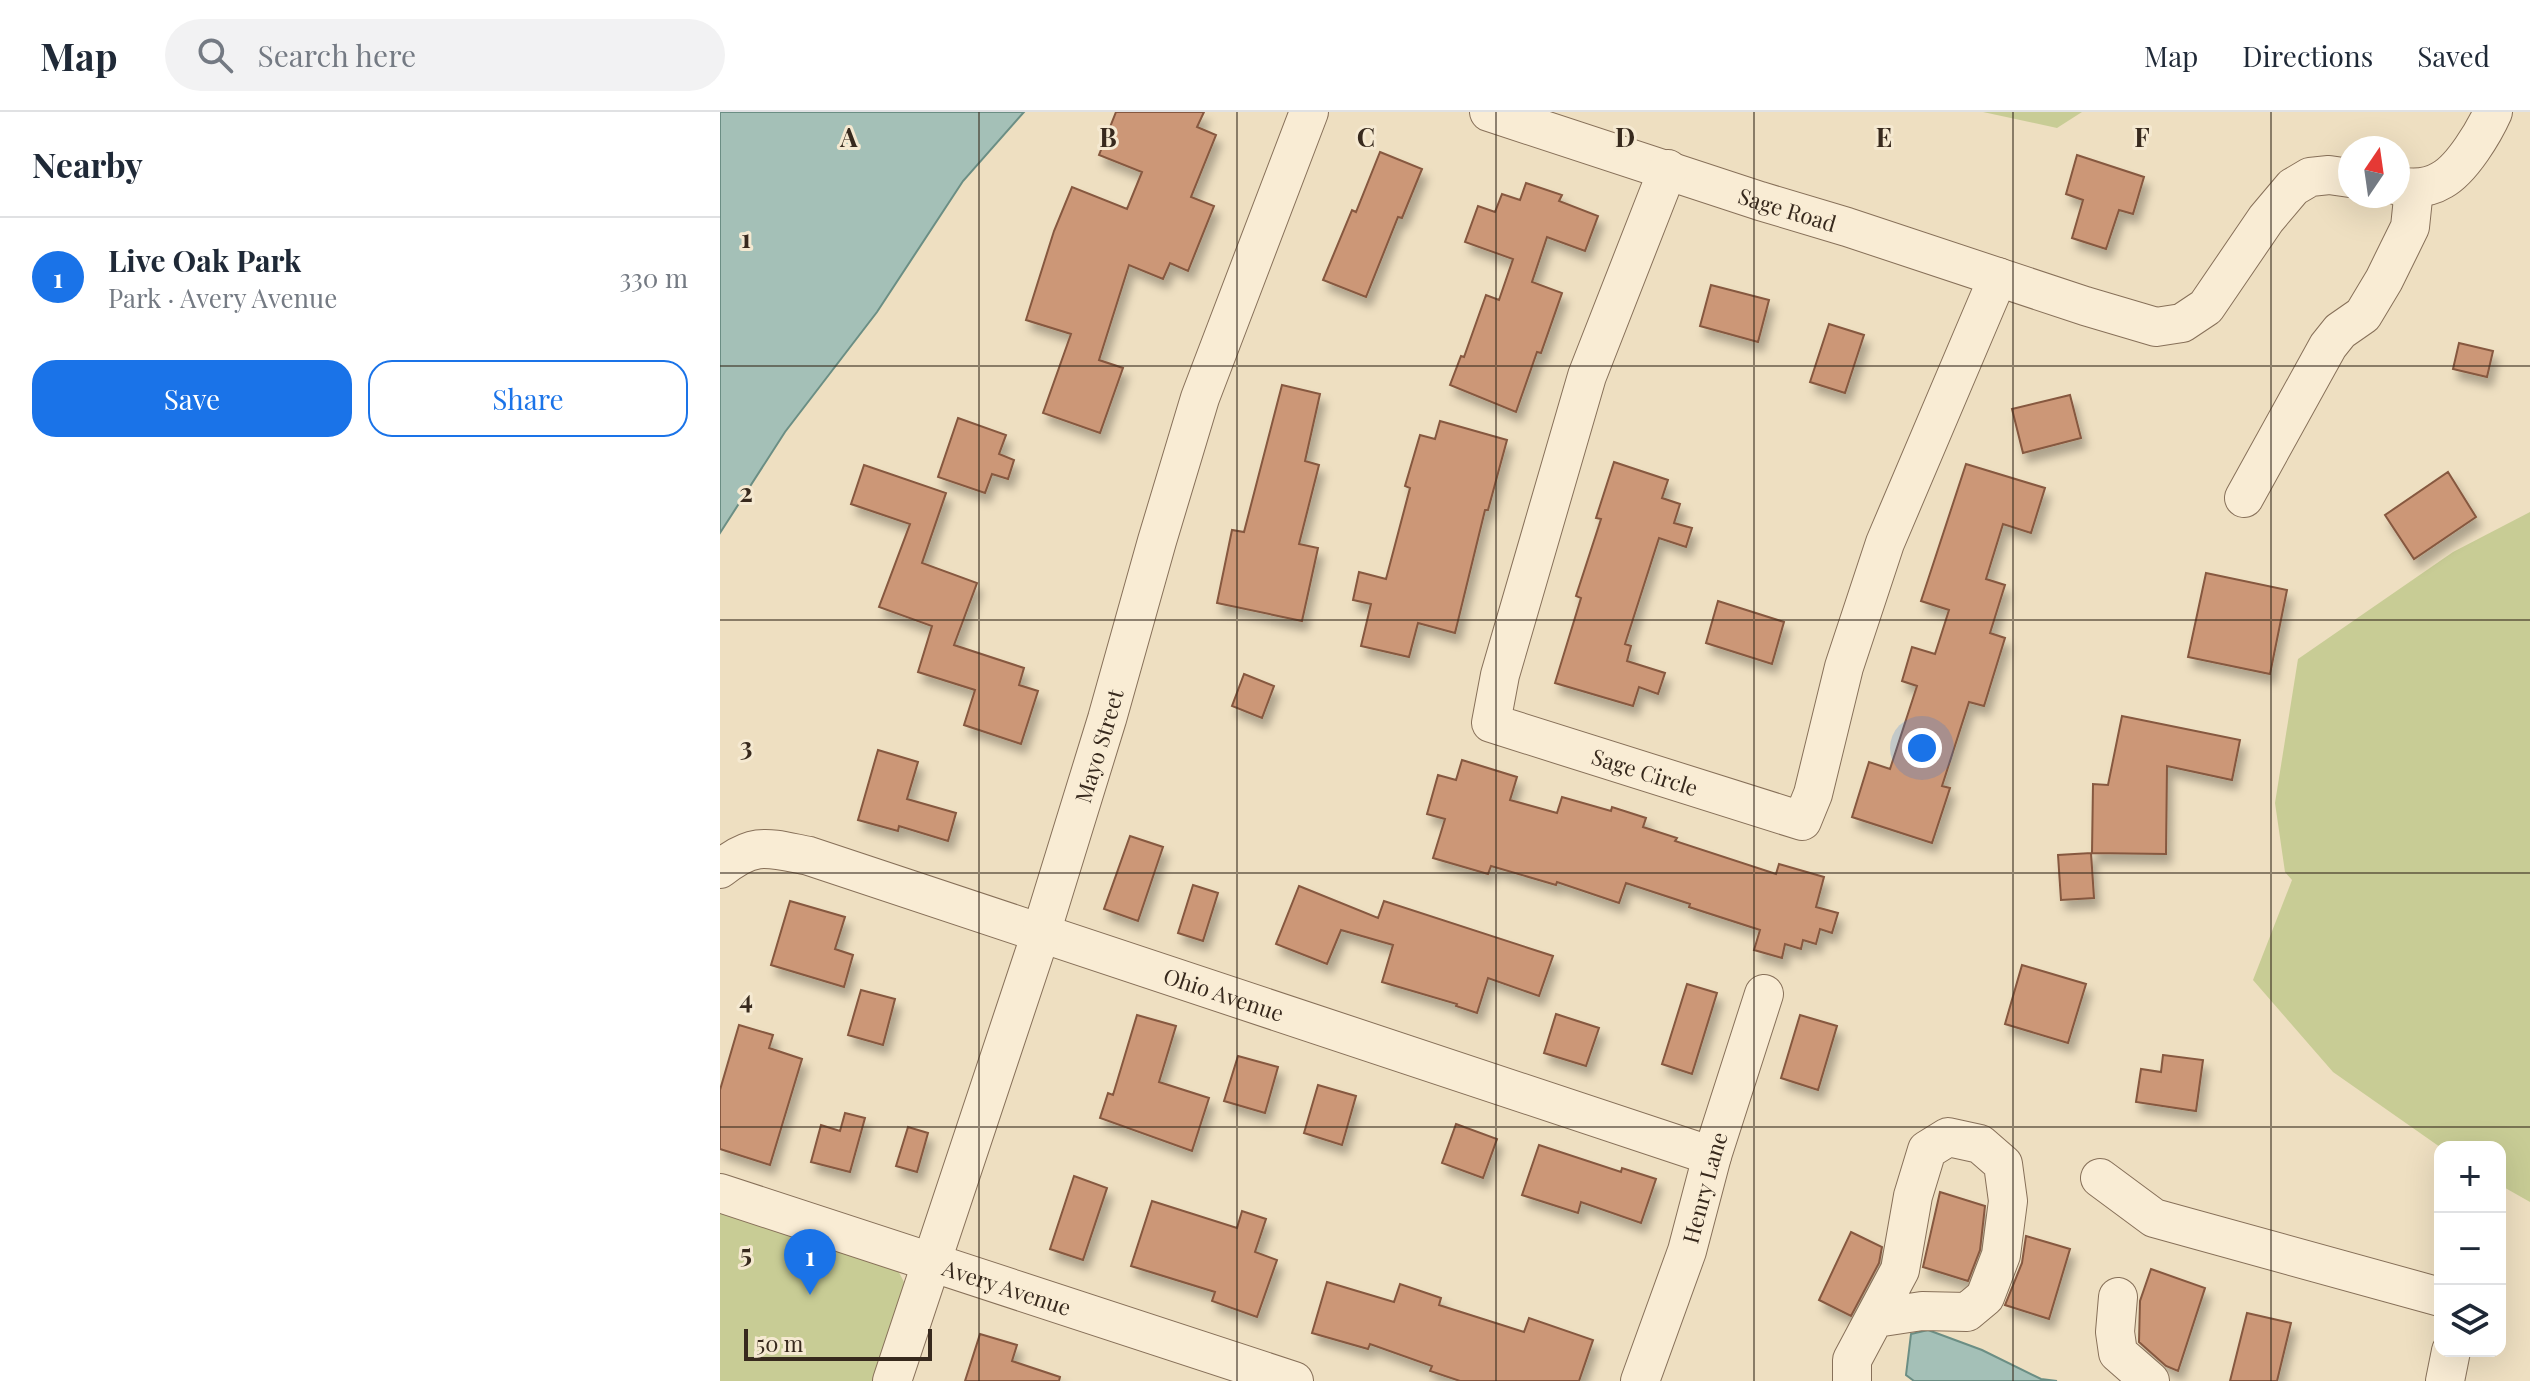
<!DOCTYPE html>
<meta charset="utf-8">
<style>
:root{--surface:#fff;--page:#f2f2f3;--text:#1f2937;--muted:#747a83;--line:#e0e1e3;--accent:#1a73e8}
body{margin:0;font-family:"Playfair Display",serif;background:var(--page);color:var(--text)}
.controls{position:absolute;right:24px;bottom:24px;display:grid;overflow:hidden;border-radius:16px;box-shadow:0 8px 32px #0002}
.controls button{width:72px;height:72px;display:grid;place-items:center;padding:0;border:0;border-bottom:2px solid var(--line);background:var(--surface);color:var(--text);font:40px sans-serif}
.compass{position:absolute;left:1618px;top:24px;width:72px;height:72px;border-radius:50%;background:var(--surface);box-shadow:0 8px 32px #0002;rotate:13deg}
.scale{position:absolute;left:24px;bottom:20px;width:188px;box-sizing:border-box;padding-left:8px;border:4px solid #37291d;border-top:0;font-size:22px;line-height:28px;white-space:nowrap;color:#37291d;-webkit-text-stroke:6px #f5e9d1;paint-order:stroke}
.you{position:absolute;left:1202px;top:636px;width:28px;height:28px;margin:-20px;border:6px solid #fff;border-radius:50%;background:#1a73e8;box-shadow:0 0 0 12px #1a73e833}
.badge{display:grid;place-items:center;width:52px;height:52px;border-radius:50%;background:var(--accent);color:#fff;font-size:26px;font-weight:700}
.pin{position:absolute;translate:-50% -66px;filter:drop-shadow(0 2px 4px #0008)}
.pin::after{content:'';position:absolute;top:42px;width:28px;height:24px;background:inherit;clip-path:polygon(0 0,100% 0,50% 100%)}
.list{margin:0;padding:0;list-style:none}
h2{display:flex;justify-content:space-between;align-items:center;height:104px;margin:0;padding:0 32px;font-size:34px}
h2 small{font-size:26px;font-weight:400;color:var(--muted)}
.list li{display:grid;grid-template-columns:52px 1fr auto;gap:24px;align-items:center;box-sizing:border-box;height:120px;padding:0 32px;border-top:2px solid var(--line)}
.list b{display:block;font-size:30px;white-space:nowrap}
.list p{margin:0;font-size:26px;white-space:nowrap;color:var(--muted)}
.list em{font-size:26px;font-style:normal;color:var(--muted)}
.actions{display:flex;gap:16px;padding:24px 32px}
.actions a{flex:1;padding:18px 0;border:2px solid var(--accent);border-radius:24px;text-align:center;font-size:28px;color:var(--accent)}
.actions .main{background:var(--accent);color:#fff}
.icon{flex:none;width:44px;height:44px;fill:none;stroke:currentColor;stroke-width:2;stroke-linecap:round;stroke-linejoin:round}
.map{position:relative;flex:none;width:1810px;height:1269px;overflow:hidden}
header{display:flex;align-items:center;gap:48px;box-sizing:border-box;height:112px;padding:0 40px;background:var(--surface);border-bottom:2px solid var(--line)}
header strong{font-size:38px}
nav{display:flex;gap:44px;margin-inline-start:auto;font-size:28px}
.search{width:560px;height:72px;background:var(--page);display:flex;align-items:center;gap:20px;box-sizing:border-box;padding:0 28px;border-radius:44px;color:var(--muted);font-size:30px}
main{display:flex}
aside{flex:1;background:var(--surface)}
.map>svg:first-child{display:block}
.green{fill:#c8cc95}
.water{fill:#a4c0b7;stroke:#6b8e84;stroke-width:2}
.building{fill:#cc9777;stroke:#86583f;stroke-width:2;filter:url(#shadow)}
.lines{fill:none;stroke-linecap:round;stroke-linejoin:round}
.minor-casing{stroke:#877059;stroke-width:40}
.minor{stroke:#f9ecd4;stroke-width:38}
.grid{fill:none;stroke:#37291d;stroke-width:2;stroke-opacity:0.55}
.labels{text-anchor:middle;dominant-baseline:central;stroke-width:6;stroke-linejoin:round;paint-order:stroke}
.street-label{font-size:22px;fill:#37291d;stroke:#f5e9d1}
.grid-label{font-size:26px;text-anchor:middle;font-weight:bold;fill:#37291d;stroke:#f5e9d1;stroke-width:6;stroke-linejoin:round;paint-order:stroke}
</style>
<header>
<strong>Map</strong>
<div class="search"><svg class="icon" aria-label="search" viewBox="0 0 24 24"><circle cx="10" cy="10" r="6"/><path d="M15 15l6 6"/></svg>Search here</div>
<nav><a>Map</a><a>Directions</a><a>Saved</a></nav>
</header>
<main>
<aside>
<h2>Nearby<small></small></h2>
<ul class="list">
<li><span class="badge">1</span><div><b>Live Oak Park</b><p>Park · Avery Avenue</p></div><em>330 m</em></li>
</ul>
<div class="actions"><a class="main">Save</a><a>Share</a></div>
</aside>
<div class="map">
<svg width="1810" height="1269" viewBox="0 0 1810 1269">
<defs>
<filter id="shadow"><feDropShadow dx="5" dy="9" stdDeviation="4" flood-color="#0004"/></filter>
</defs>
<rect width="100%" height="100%" fill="#eedfc1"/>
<path class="green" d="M 1263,0 L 1362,0 L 1337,16 Z
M 1810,400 L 1810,1090 L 1780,1073 L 1780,1035 L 1720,1035 L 1613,960 L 1533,868 L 1572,768 L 1565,760 L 1555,691 L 1578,547 L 1733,440 Z
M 0,1088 L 174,1151 L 184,1170 L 178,1197 L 153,1269 L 0,1269 Z"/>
<path class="water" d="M 0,0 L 304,0 L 243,69 L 157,200 L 65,320 L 0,421 Z
M 1208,1218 L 1262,1238 L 1321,1267 L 1337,1269 L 1194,1269 L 1186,1263 L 1191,1222 Z"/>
<path class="building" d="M 396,0 L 484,0 L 477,15 L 496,23 L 471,85 L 494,94 L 468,159 L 450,151 L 443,167 L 409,153 L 379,248 L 403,256 L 380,321 L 323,301 L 351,222 L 306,208 L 334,119 L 352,75 L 407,97 L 422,60 L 379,43 Z
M 660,40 L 702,57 L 682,106 L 678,105 L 646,185 L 603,168 L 632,98 L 636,100 Z
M 1357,43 L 1424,65 L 1413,102 L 1399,98 L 1386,137 L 1352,126 L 1363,88 L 1346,82 Z
M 806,71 L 842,83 L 839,89 L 878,104 L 865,139 L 827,125 L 812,170 L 842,181 L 821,241 L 817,240 L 796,300 L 730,273 L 741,244 L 744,245 L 766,183 L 779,188 L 793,147 L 745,130 L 758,94 L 775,100 L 782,82 L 800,88 Z
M 991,173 L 1049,188 L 1038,230 L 980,214 Z
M 1109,212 L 1144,223 L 1125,281 L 1090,270 Z
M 1739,231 L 1773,239 L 1767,265 L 1733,257 Z
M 562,273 L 600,282 L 585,349 L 599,353 L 579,432 L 598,436 L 582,509 L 497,491 L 512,418 L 524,420 Z
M 1350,283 L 1361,326 L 1303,341 L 1292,297 Z
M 238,306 L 286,323 L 279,342 L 294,348 L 288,367 L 272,362 L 265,381 L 218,365 Z
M 720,309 L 787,328 L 768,398 L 765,398 L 735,521 L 698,511 L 689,545 L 641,534 L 651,492 L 633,488 L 639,460 L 666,467 L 690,376 L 685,374 L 700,323 L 715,327 Z
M 894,350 L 948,368 L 942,386 L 960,392 L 954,411 L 972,416 L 966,435 L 939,426 L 905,532 L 911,534 L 907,549 L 945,561 L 938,582 L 919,575 L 913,594 L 835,571 L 861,486 L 856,484 L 881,407 L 876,406 Z
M 1246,352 L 1325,376 L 1311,421 L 1283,412 L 1266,467 L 1285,473 L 1270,521 L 1285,526 L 1264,594 L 1249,590 L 1222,674 L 1230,676 L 1212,731 L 1132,705 L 1149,650 L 1170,657 L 1197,574 L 1182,569 L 1192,535 L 1215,542 L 1229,498 L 1201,489 Z
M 144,353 L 226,381 L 202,451 L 257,471 L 234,533 L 304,556 L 299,573 L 318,579 L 301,632 L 244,613 L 255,578 L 198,560 L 212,514 L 159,495 L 190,412 L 131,392 Z
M 1728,360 L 1756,405 L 1694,447 L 1665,403 Z
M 1486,461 L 1567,478 L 1550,562 L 1468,545 Z
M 998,489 L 1064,510 L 1052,552 L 986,531 Z
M 524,562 L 554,574 L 542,606 L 512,594 Z
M 1402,604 L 1520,628 L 1512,668 L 1447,654 L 1446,742 L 1372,741 L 1373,672 L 1388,673 Z
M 158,638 L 198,650 L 187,687 L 236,701 L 228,729 L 179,714 L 178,719 L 138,708 Z
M 742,648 L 797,665 L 790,688 L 837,701 L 842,685 L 891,699 L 892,695 L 926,706 L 923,715 L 957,726 L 955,729 L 1056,762 L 1059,752 L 1104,765 L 1096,795 L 1118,801 L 1112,821 L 1100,817 L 1096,832 L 1083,828 L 1081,837 L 1065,832 L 1062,846 L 1034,838 L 1040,818 L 969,795 L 970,792 L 906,771 L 899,791 L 837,770 L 836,773 L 771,754 L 768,762 L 713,746 L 725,707 L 707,702 L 718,663 L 736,668 Z
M 410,724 L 443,735 L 418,809 L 384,797 Z
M 1371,741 L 1374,786 L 1341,788 L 1338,743 Z
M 473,773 L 498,781 L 483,829 L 458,821 Z
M 579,774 L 658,806 L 664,789 L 833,844 L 819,884 L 768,866 L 757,901 L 736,894 L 737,892 L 662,870 L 673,833 L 621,818 L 607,852 L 556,832 Z
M 70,789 L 125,805 L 115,837 L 133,843 L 124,875 L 51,853 Z
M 1302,853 L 1366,872 L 1348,931 L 1285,912 Z
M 967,872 L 997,881 L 972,962 L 942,952 Z
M 141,878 L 175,887 L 163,933 L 128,923 Z
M 836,902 L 879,916 L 866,954 L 824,941 Z
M 417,903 L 456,914 L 439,970 L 489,986 L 472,1039 L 380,1006 L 388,981 L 393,983 Z
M 1080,903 L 1117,914 L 1098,978 L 1061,966 Z
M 19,913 L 53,923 L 49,936 L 82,947 L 50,1053 L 0,1037 L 0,978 Z
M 1443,943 L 1483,948 L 1476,999 L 1416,990 L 1421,957 L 1441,960 Z
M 518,944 L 558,955 L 545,1001 L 504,989 Z
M 598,973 L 636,984 L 622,1033 L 584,1021 Z
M 125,1001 L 145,1006 L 130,1060 L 91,1050 L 101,1013 L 120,1019 Z
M 736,1012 L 777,1027 L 763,1066 L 722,1051 Z
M 188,1015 L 208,1021 L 197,1060 L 176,1054 Z
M 819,1033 L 901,1060 L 902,1056 L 936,1067 L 921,1111 L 861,1090 L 858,1101 L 802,1083 Z
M 354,1064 L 387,1076 L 363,1148 L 330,1137 Z
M 1220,1080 L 1265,1094 L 1260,1138 L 1248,1169 L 1203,1155 Z
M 432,1089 L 517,1116 L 522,1099 L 546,1107 L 535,1140 L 557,1148 L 537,1205 L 492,1189 L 495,1180 L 411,1154 Z
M 1131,1120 L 1162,1135 L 1159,1151 L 1131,1204 L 1099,1188 Z
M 1306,1124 L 1350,1137 L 1329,1207 L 1285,1193 L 1302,1151 Z
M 1431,1157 L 1485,1176 L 1458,1259 L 1446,1254 L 1419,1230 L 1420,1189 Z
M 607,1170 L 674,1190 L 680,1172 L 721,1186 L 719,1193 L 804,1220 L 809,1206 L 873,1228 L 859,1269 L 740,1269 L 710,1259 L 712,1254 L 650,1232 L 648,1237 L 592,1221 Z
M 1527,1201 L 1571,1211 L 1557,1269 L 1510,1269 Z
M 260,1222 L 297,1233 L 292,1249 L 340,1265 L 339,1269 L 245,1269 Z"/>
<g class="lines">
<defs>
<g id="minor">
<path id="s1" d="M 769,0 L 1040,89 L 1127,115 L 1365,194 L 1436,215 L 1462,211 L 1486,195 L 1546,107 L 1573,75 L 1590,65 L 1609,63 L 1630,66"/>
<path id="s2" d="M 948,57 L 867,264 L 780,563 L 771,611 L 1082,709 L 1093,682 L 1124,555 L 1165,431 L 1278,165"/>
<path d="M 1678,74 C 1693,77 1709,76 1722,68 C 1742,57 1764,20 1773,0"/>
<path d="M 1524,386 L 1608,234 L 1620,219 L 1643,203 L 1664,168 L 1690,115 L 1694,77"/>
<path id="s3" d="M 0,757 C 35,729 48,736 89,744 L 992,1044"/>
<path d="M 1380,1066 L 1434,1106 L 1720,1185"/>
<path id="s4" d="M 0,1081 L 574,1269"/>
<path d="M 1398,1185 L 1395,1220 L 1398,1241 L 1430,1269"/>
<path id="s5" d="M 172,1269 L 321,821 L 387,607 L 437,429 L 480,286 L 589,0"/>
<path id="s6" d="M 920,1269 L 967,1139 L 992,1044 L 1044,882"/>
<path d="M 1132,1269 L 1132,1248 L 1180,1158 L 1193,1084 L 1207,1038 L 1228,1025 L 1260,1032 L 1283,1052 L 1288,1089 L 1281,1143 L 1265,1185 L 1247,1200 L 1202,1199 L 1156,1206"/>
<path d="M 1725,1269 L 1731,1239"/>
</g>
</defs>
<use href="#minor" class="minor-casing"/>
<use href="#minor" class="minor"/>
</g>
<path class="grid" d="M 259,0 L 259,1269M 517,0 L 517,1269M 776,0 L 776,1269M 1034,0 L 1034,1269M 1293,0 L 1293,1269M 1551,0 L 1551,1269M 0,254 L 1810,254M 0,508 L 1810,508M 0,761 L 1810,761M 0,1015 L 1810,1015"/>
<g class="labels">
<g class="street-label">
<text stroke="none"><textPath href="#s1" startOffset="314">Sage Road</textPath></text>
<text stroke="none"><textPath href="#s5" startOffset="668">Mayo Street</textPath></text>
<text stroke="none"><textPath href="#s2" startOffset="744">Sage Circle</textPath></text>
<text stroke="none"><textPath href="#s3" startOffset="532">Ohio Avenue</textPath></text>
<text stroke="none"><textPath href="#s6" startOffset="204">Henry Lane</textPath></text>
<text stroke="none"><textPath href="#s4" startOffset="302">Avery Avenue</textPath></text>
</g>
</g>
<g class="grid-label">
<text x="129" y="35">A</text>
<text x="388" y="35">B</text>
<text x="646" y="35">C</text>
<text x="905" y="35">D</text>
<text x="1164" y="35">E</text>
<text x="1422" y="35">F</text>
<text x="26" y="136">1</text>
<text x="26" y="390">2</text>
<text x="26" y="644">3</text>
<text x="26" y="897">4</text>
<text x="26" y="1151">5</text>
</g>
</svg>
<div class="controls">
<button>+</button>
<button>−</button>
<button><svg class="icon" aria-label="layers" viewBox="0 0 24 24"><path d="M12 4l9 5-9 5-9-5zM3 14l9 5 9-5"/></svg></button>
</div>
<svg class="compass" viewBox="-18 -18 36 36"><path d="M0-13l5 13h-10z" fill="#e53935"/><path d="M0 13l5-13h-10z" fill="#747a83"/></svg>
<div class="scale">50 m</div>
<div class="you"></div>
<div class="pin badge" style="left:90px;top:1183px">1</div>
</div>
</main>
